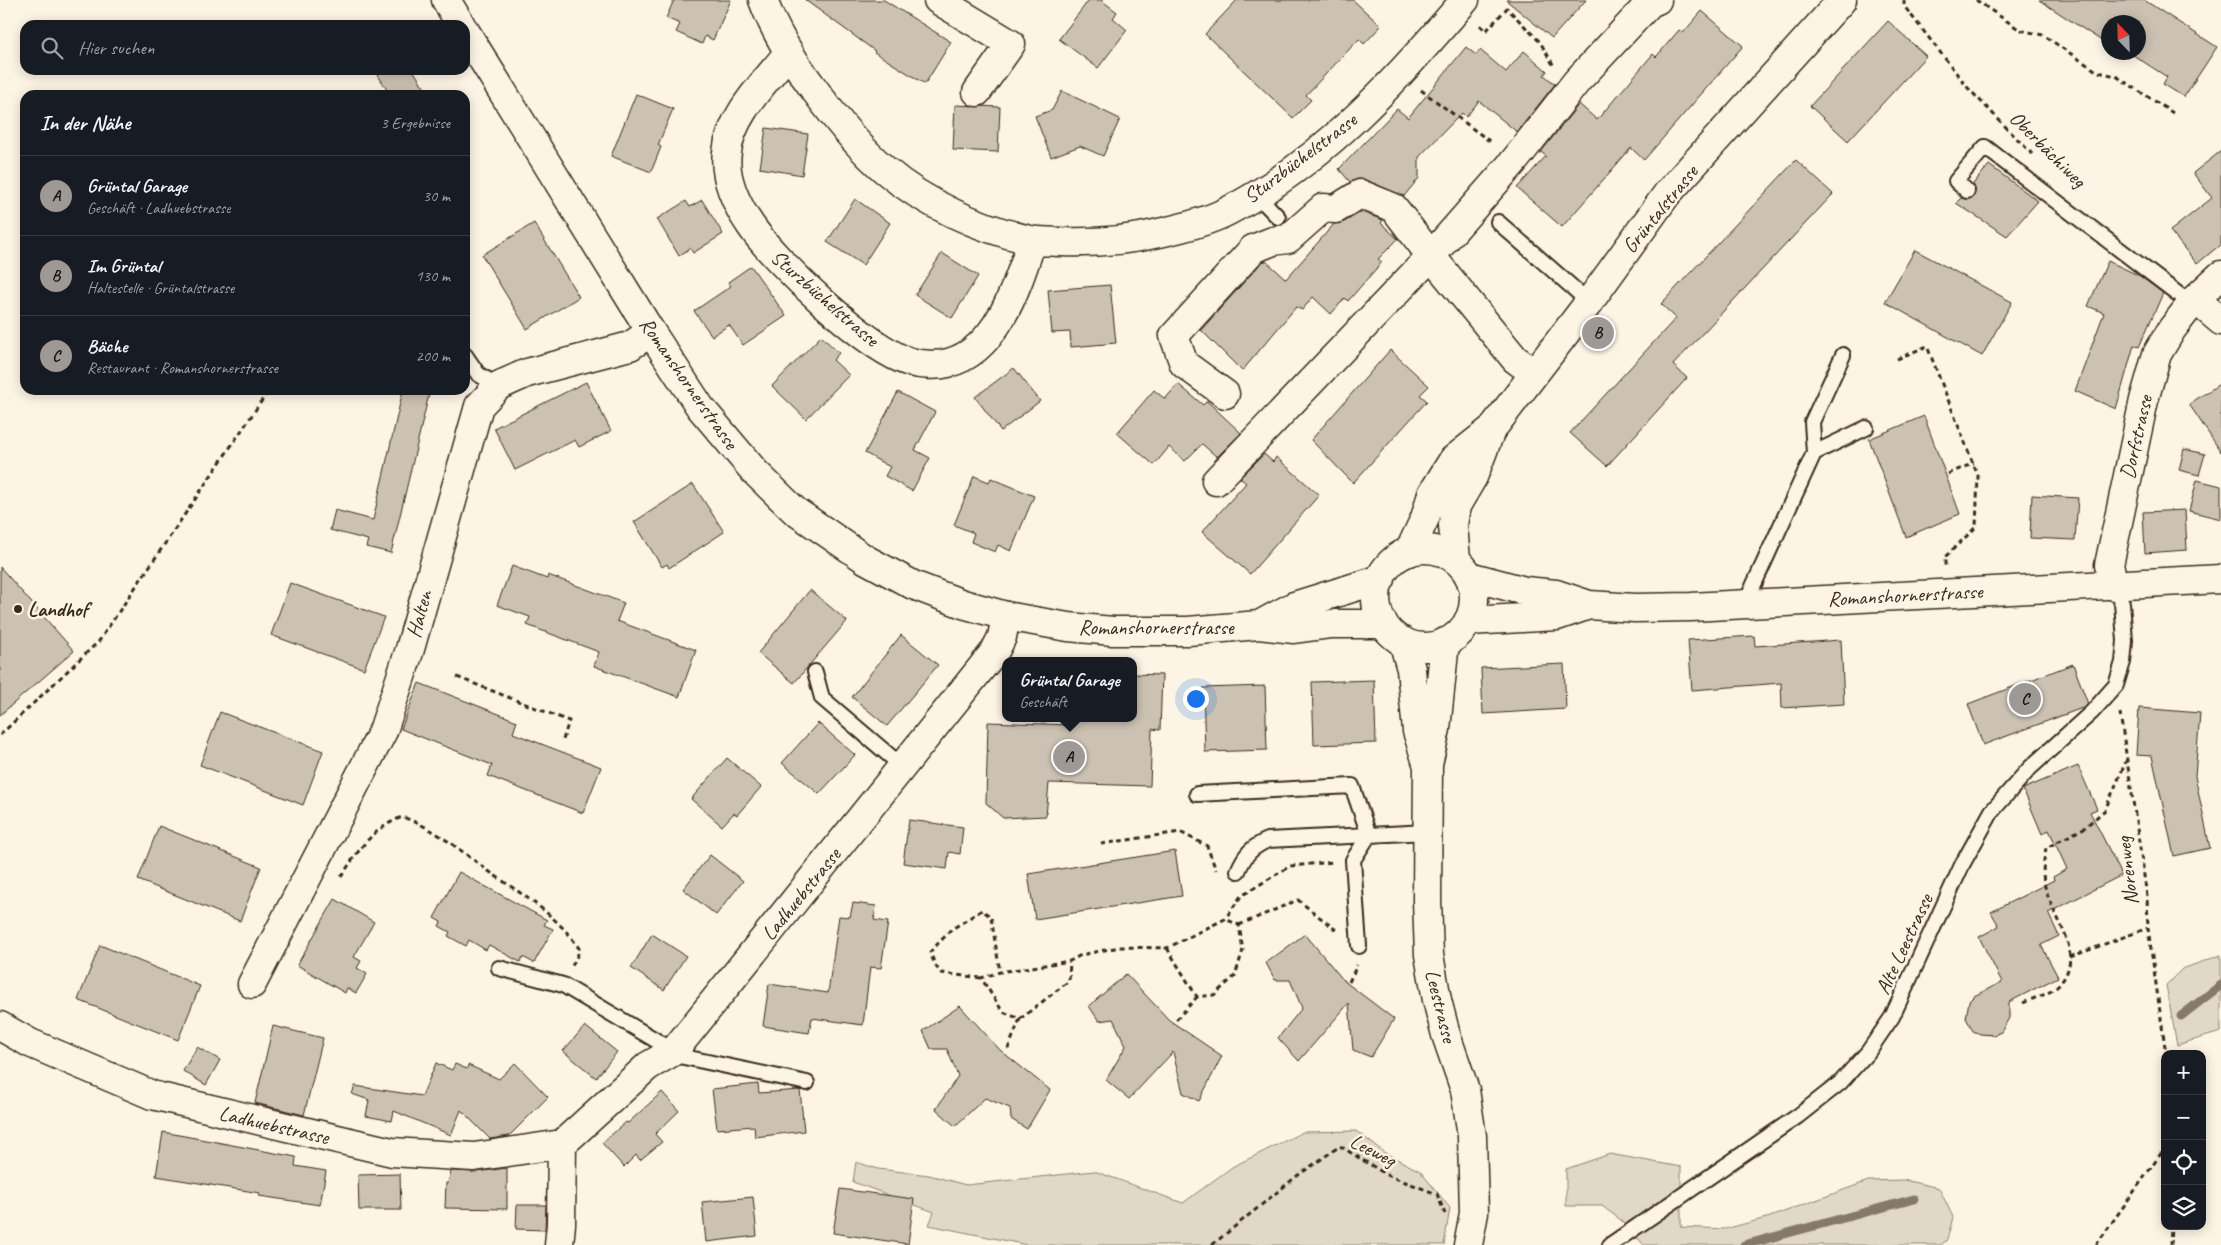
<!DOCTYPE html>
<html lang="de">
<meta charset="utf-8">
<style>
:root{--surface:#171b24;--page:#242831;--text:#f1f3f6;--muted:#9ea1a6;--line:#363941;--accent:#9f9995}
body{margin:0;font-family:Caveat,sans-serif;background:var(--page);color:var(--text)}
.controls{position:absolute;right:15px;bottom:15px;display:grid;overflow:hidden;border-radius:10px;box-shadow:0 2px 12px #0003}
.controls button{width:45px;height:45px;display:grid;place-items:center;padding:0;border:0;border-bottom:1px solid var(--line);background:var(--surface);color:var(--text);font:25px sans-serif}
.compass{position:absolute;left:2101px;top:15px;width:45px;height:45px;border-radius:50%;background:var(--surface);box-shadow:0 2px 12px #0003;rotate:337deg}
.you{position:absolute;left:1195px;top:698px;width:18px;height:18px;margin:-12px;border:4px solid #fff;border-radius:50%;background:#1a73e8;box-shadow:0 0 0 8px #1a73e833}
.badge{display:grid;place-items:center;width:32px;height:32px;border-radius:50%;background:var(--accent);color:#111;font-size:16px;font-weight:700}
.pin{position:absolute;translate:-50% -50%;border:2px solid #fff;box-shadow:0 1px 5px #0006}
.popup{position:absolute;left:1002px;top:657px;width:135px;height:65px;box-sizing:border-box;display:grid;place-content:center;border-radius:10px;background:var(--surface);filter:drop-shadow(0 1px 4px #0005);font-size:16px;white-space:nowrap;color:var(--muted)}
.popup b{font-size:19px;color:var(--text)}
.popup::after{content:'';position:absolute;left:50%;top:100%;margin-left:-10px;border:10px solid transparent;border-top-color:var(--surface)}
.list{margin:0;padding:0;list-style:none}
h2{display:flex;justify-content:space-between;align-items:center;height:65px;margin:0;padding:0 20px;font-size:21px}
h2 small{font-size:16px;font-weight:400;color:var(--muted)}
.list li{display:grid;grid-template-columns:32px 1fr auto;gap:15px;align-items:center;box-sizing:border-box;height:80px;padding:0 20px;border-top:1px solid var(--line)}
.list b{display:block;font-size:19px;white-space:nowrap}
.list p{margin:0;font-size:16px;white-space:nowrap;color:var(--muted)}
.list em{font-size:16px;font-style:normal;color:var(--muted)}
.icon{flex:none;width:28px;height:28px;fill:none;stroke:currentColor;stroke-width:2;stroke-linecap:round;stroke-linejoin:round}
.map{position:relative;flex:none;width:2221px;height:1245px;overflow:hidden}
.search{position:absolute;background:var(--surface);box-shadow:0 2px 12px #0003;left:20px;top:20px;width:450px;height:55px;display:flex;align-items:center;gap:12px;box-sizing:border-box;padding:0 18px;border-radius:15px;color:var(--muted);font-size:19px}
.panel{position:absolute;background:var(--surface);box-shadow:0 2px 12px #0003;left:20px;top:90px;width:450px;height:305px;border-radius:15px}
.map>svg:first-child{display:block}
.green{fill:#e0d8c8;stroke:#8e8173}
.lines{fill:none;stroke-linecap:round;stroke-linejoin:round}
.stream{stroke:#85796b;stroke-width:9}
.building{fill:#ccc2b3;stroke:#3b2a1e}
.lane-casing{stroke:#3b2a1e;stroke-width:18}
.street-casing{stroke:#3b2a1e;stroke-width:31}
.secondary-casing{stroke:#3b2a1e;stroke-width:31}
.path{stroke:#3b2a1e;stroke-width:3;stroke-dasharray:5 4;stroke-linecap:butt}
.lane{stroke:#fcf5e5;stroke-width:14}
.street{stroke:#fcf5e5;stroke-width:28}
.secondary{stroke:#fcf5e5;stroke-width:28}
.poi-dot{fill:#3b2a1e;stroke:#fcf5e5;stroke-width:2}
.labels{text-anchor:middle;dominant-baseline:central;stroke-width:5;stroke-linejoin:round;paint-order:stroke}
.street-label{font-size:21px;fill:#3b2a1e;stroke:#fcf5e5}
.poi-label{font-size:21px;font-weight:bold;fill:#3b2a1e;stroke:#fcf5e5;text-anchor:start}
</style>
<div class="map">
<svg width="2221" height="1245" viewBox="0 0 2221 1245">
<rect width="100%" height="100%" fill="#fcf5e5"/>
<filter id="ink" filterUnits="userSpaceOnUse"><feTurbulence type="fractalNoise" baseFrequency=".02" numOctaves="2"/><feDisplacementMap in="SourceGraphic" scale="10" xChannelSelector="R" yChannelSelector="G"/><feConvolveMatrix kernelMatrix="1 2 1 2 8 2 1 2 1" color-interpolation-filters="sRGB"/></filter>
<g filter="url(#ink)">
<path class="green" d="M 2221,955 L 2221,1032 L 2177,1045 L 2166,985 L 2182,969 Z
M 1356,1131 L 1385,1153 L 1420,1171 L 1450,1208 L 1444,1245 L 1027,1245 L 929,1225 L 934,1212 L 853,1182 L 856,1162 L 878,1169 L 929,1175 L 966,1185 L 1094,1171 L 1183,1203 L 1232,1167 L 1303,1132 Z
M 1610,1154 L 1681,1167 L 1681,1227 L 1725,1229 L 1770,1217 L 1868,1181 L 1904,1180 L 1939,1188 L 1953,1217 L 1947,1240 L 1941,1245 L 1644,1245 L 1622,1221 L 1602,1206 L 1566,1206 L 1566,1169 Z"/>
<g class="lines">
<path class="stream" d="M 2181,1016 L 2221,985
M 1744,1245 L 1914,1199"/>
</g>
<path class="building" d="M 674,0 L 731,0 L 713,40 L 705,36 L 702,44 L 676,32 L 680,24 L 666,18 Z
M 805,0 L 884,0 L 951,42 L 925,84 L 874,52 L 875,51 Z
M 1089,0 L 1101,0 L 1117,12 L 1113,18 L 1127,30 L 1098,68 L 1059,39 Z
M 1237,0 L 1353,0 L 1381,26 L 1364,44 L 1359,39 L 1306,95 L 1311,100 L 1293,118 L 1205,34 Z
M 1506,0 L 1586,0 L 1552,38 Z
M 2039,0 L 2144,0 L 2217,47 L 2184,97 L 2163,84 L 2167,77 L 2130,53 L 2127,57 L 2120,52 L 2138,52 L 2138,22 L 2108,22 L 2108,45 Z
M 1702,11 L 1743,46 L 1644,160 L 1631,148 L 1562,227 L 1517,188 L 1546,156 L 1541,152 L 1579,104 L 1597,120 L 1653,54 L 1656,57 L 1679,30 L 1683,33 Z
M 1888,21 L 1926,56 L 1848,141 L 1810,106 Z
M 1466,47 L 1476,55 L 1480,50 L 1506,72 L 1524,51 L 1547,71 L 1544,75 L 1555,84 L 1517,132 L 1479,101 L 1466,117 L 1462,113 L 1419,157 L 1419,178 L 1404,196 L 1366,180 L 1358,179 L 1350,182 L 1339,169 L 1397,109 L 1408,118 Z
M 375,70 L 413,70 L 429,95 L 390,95 Z
M 1062,91 L 1120,119 L 1103,156 L 1080,146 L 1051,157 L 1035,116 L 1052,110 Z
M 636,94 L 673,109 L 658,145 L 661,147 L 651,172 L 611,156 Z
M 955,105 L 1000,107 L 998,152 L 953,150 Z
M 766,128 L 808,134 L 802,175 L 760,168 Z
M 2221,151 L 2221,244 L 2197,264 L 2170,231 L 2212,198 L 2193,173 Z
M 1796,160 L 1833,194 L 1673,365 L 1687,378 L 1607,466 L 1570,433 L 1676,318 L 1661,304 Z
M 1989,165 L 2038,201 L 2007,236 L 1956,203 L 1961,198 L 1969,199 L 1974,196 L 1975,189 L 1973,184 Z
M 855,199 L 890,223 L 863,265 L 827,242 Z
M 702,200 L 723,234 L 693,253 L 690,248 L 679,256 L 657,219 L 686,201 L 690,207 Z
M 1361,212 L 1383,220 L 1381,223 L 1398,239 L 1378,259 L 1382,262 L 1348,301 L 1345,298 L 1331,314 L 1313,297 L 1302,310 L 1296,307 L 1242,371 L 1201,330 L 1262,262 L 1266,261 L 1286,279 L 1334,224 L 1344,222 Z
M 534,223 L 579,297 L 527,329 L 482,255 Z
M 1915,250 L 2012,302 L 1982,356 L 1885,302 Z
M 942,253 L 978,276 L 952,318 L 915,295 Z
M 2108,261 L 2140,276 L 2163,293 L 2139,347 L 2134,345 L 2116,409 L 2075,391 L 2104,313 L 2088,306 Z
M 751,266 L 786,316 L 743,345 L 729,325 L 712,336 L 694,311 L 731,286 L 728,282 Z
M 1110,285 L 1116,343 L 1071,347 L 1070,332 L 1052,333 L 1048,290 Z
M 821,336 L 839,353 L 833,360 L 849,375 L 806,419 L 772,386 Z
M 1390,350 L 1429,386 L 1420,395 L 1427,401 L 1353,483 L 1311,440 Z
M 1014,368 L 1040,401 L 1001,431 L 975,397 Z
M 586,382 L 611,431 L 579,447 L 575,440 L 515,470 L 494,428 Z
M 2221,383 L 2221,452 L 2189,404 Z
M 1178,384 L 1203,405 L 1207,401 L 1241,433 L 1217,457 L 1202,444 L 1185,461 L 1169,447 L 1154,465 L 1117,433 L 1154,390 L 1165,399 Z
M 403,390 L 430,390 L 391,553 L 366,547 L 368,540 L 330,530 L 335,510 L 373,520 Z
M 898,392 L 935,412 L 915,450 L 930,458 L 912,491 L 885,476 L 890,467 L 865,453 Z
M 1924,416 L 1960,514 L 1906,537 L 1869,439 Z
M 2184,449 L 2205,454 L 2199,475 L 2179,470 Z
M 1264,454 L 1273,462 L 1276,457 L 1319,495 L 1250,574 L 1202,532 L 1246,483 L 1240,478 Z
M 974,476 L 989,482 L 991,478 L 1034,496 L 1011,551 L 998,545 L 995,552 L 971,542 L 974,533 L 954,525 Z
M 2197,480 L 2221,486 L 2221,519 L 2189,511 Z
M 693,484 L 724,532 L 669,568 L 667,564 L 662,567 L 634,522 Z
M 2032,495 L 2078,498 L 2075,540 L 2030,538 Z
M 2185,510 L 2187,550 L 2145,553 L 2143,512 Z
M 512,566 L 547,579 L 548,575 L 624,603 L 617,621 L 696,650 L 679,697 L 594,666 L 599,652 L 527,625 L 530,617 L 497,605 Z
M 0,567 L 74,651 L 0,715 Z
M 290,583 L 384,617 L 364,669 L 271,635 Z
M 810,590 L 847,621 L 794,683 L 758,653 Z
M 901,635 L 938,665 L 887,726 L 852,697 Z
M 1754,636 L 1755,646 L 1841,640 L 1844,704 L 1782,708 L 1781,683 L 1692,690 L 1688,640 Z
M 1564,664 L 1566,709 L 1483,714 L 1481,668 Z
M 2073,664 L 2088,704 L 2085,707 L 1983,745 L 1968,704 Z
M 1133,674 L 1162,675 L 1160,730 L 1152,729 L 1150,786 L 1049,783 L 1046,816 L 1003,818 L 986,803 L 988,722 L 1072,725 L 1072,718 L 1133,718 Z
M 1374,680 L 1376,743 L 1314,745 L 1312,682 Z
M 419,683 L 517,721 L 513,733 L 601,767 L 583,813 L 488,776 L 492,765 L 401,729 Z
M 1265,686 L 1267,750 L 1205,752 L 1203,688 Z
M 2139,708 L 2200,713 L 2195,776 L 2210,848 L 2174,856 L 2152,756 L 2136,755 Z
M 220,712 L 323,751 L 303,805 L 200,765 Z
M 818,723 L 855,755 L 819,794 L 782,763 Z
M 727,758 L 761,787 L 737,815 L 734,813 L 722,826 L 691,799 Z
M 2078,766 L 2097,809 L 2090,812 L 2122,875 L 2048,913 L 2059,936 L 2041,945 L 2058,977 L 2009,1002 L 2009,1018 L 2001,1032 L 1994,1035 L 1980,1034 L 1973,1031 L 1966,1018 L 1969,1001 L 1974,996 L 2002,982 L 1979,937 L 1999,926 L 1991,912 L 2054,880 L 2053,877 L 2067,869 L 2049,830 L 2042,834 L 2023,789 Z
M 909,820 L 963,827 L 960,854 L 949,852 L 947,869 L 903,863 Z
M 159,826 L 261,867 L 240,921 L 138,880 Z
M 1175,851 L 1182,896 L 1035,919 L 1028,874 Z
M 710,855 L 743,881 L 716,915 L 683,889 Z
M 459,872 L 547,920 L 544,925 L 553,929 L 534,963 L 523,957 L 520,962 L 489,945 L 486,950 L 469,940 L 466,946 L 448,936 L 450,932 L 439,926 L 441,922 L 434,918 Z
M 335,899 L 374,922 L 354,957 L 361,961 L 357,968 L 367,974 L 356,993 L 347,988 L 345,993 L 297,965 Z
M 853,903 L 876,906 L 874,920 L 888,922 L 881,968 L 870,967 L 863,1025 L 812,1018 L 809,1033 L 763,1026 L 769,984 L 828,993 L 839,916 L 850,917 Z
M 652,934 L 686,956 L 664,990 L 631,968 Z
M 1305,934 L 1344,981 L 1394,1019 L 1371,1057 L 1353,1050 L 1349,1003 L 1299,1061 L 1278,1038 L 1302,1008 L 1290,980 L 1275,980 L 1266,963 Z
M 100,945 L 200,986 L 178,1040 L 78,1000 Z
M 1126,974 L 1169,1020 L 1222,1056 L 1199,1101 L 1183,1093 L 1173,1052 L 1129,1099 L 1106,1080 L 1126,1046 L 1113,1019 L 1099,1021 L 1089,1006 Z
M 960,1006 L 1000,1050 L 1050,1090 L 1027,1129 L 1011,1119 L 1010,1108 L 985,1098 L 955,1126 L 936,1109 L 958,1076 L 947,1049 L 931,1049 L 923,1031 Z
M 273,1026 L 323,1038 L 304,1115 L 255,1103 Z
M 585,1026 L 617,1052 L 596,1078 L 563,1051 Z
M 197,1047 L 220,1060 L 206,1085 L 183,1071 Z
M 436,1063 L 452,1070 L 455,1064 L 467,1069 L 468,1065 L 499,1079 L 515,1063 L 548,1097 L 509,1136 L 490,1139 L 461,1110 L 451,1135 L 394,1111 L 392,1121 L 366,1116 L 369,1100 L 352,1094 L 355,1086 L 422,1096 Z
M 758,1084 L 759,1093 L 800,1090 L 804,1131 L 755,1137 L 754,1126 L 717,1129 L 712,1089 Z
M 662,1092 L 679,1111 L 655,1134 L 662,1142 L 640,1160 L 636,1155 L 624,1167 L 602,1143 L 626,1122 L 628,1123 Z
M 163,1132 L 296,1157 L 295,1166 L 326,1171 L 320,1205 L 259,1196 L 260,1193 L 156,1176 Z
M 507,1168 L 507,1209 L 445,1208 L 446,1183 L 448,1183 L 451,1171 L 476,1172 Z
M 400,1174 L 401,1210 L 359,1210 L 358,1175 Z
M 840,1189 L 914,1199 L 908,1244 L 833,1233 Z
M 753,1197 L 757,1236 L 706,1242 L 702,1202 Z
M 517,1205 L 546,1205 L 545,1230 L 516,1229 Z"/>
<g class="lines">
<defs>
<path id="lane" d="M 1967,191 L 1956,181 L 1985,147 L 2182,297 L 2195,299
M 1257,195 L 1278,217
M 1498,222 L 1589,302
M 465,355 L 478,374 L 498,386
M 1814,453 L 1812,422 L 1843,355
M 1745,604 L 1814,453 L 1866,428
M 815,672 L 822,698 L 903,767
M 1197,794 L 1352,786 L 1369,835 L 1268,840 C 1252,847 1245,854 1238,871
M 1359,946 L 1353,860 L 1369,835 L 1427,832
M 499,968 L 563,985 L 684,1057 L 807,1083
M 1610,1245 L 1798,1116 L 1840,1083 L 1868,1052 L 1892,1017 L 1963,863 L 1992,811 L 2030,768 L 2092,712 L 2116,685 L 2123,662 L 2125,641 L 2122,603 L 2114,586"/>
<path id="street" d="M 763,0 C 775,33 793,61 814,89 C 835,118 858,147 885,170 C 925,204 979,228 1030,240 C 1040,242 1051,241 1061,242 C 1095,243 1127,241 1159,233 C 1182,228 1207,222 1228,211 C 1322,163 1397,80 1465,0
M 938,0 L 1011,44 L 977,92
M 788,53 C 766,82 731,114 727,152 C 723,177 737,206 751,226 C 776,263 868,350 910,362 C 921,365 937,366 948,363 C 998,351 1018,283 1032,241
M 2195,299 L 2221,321
M 1225,394 L 1184,364 L 1174,336 L 1253,249 L 1273,241 L 1288,239 L 1323,208 L 1336,209 L 1360,194 L 1394,208 L 1431,256 L 1515,160 L 1577,81 L 1650,3 L 1657,0
M 1216,481 L 1431,256 L 1515,359 L 1534,373
M 1409,552 L 1425,518 L 1432,494 L 1453,460 L 1492,429 L 1587,305 L 1667,194 L 1842,0
M 1456,560 L 1453,525 L 1456,506 L 1473,477 L 1491,430
M 2114,586 L 2109,565 L 2144,400 L 2157,354 L 2172,329 L 2195,299 L 2221,275
M 252,984 L 383,731 L 410,649 L 479,406 L 498,386 L 527,373 L 630,346 L 651,332
M 0,1026 L 30,1043 L 152,1095 L 392,1152 L 474,1157 L 562,1144 L 648,1066 L 674,1051 L 995,651 L 1002,637 L 1006,616
M 559,1245 L 561,1224 L 562,1144"/>
<path id="secondary" d="M 446,0 L 461,25
M 465,31 L 651,332 L 700,407 L 755,472 L 795,511 L 865,559 L 913,585 L 963,604 L 1006,616 L 1068,627 L 1113,631 L 1188,631 L 1259,625 L 1294,629 L 1331,624 L 1384,624
M1376 598a49 49 0 1 1 98 0a49 49 0 1 1-98 0Z
M 1469,576 L 1525,591 L 1556,594 L 1589,605 L 1635,608 L 1691,607 L 2221,579
M 1468,621 L 1557,616 L 1589,605
M 1259,625 L 1294,606 L 1381,579
M 1403,641 L 1411,669 L 1417,731 L 1427,763
M 1445,642 L 1436,729 L 1428,764 L 1427,900 L 1429,955 L 1437,1000 L 1446,1035 L 1465,1090 L 1472,1136 L 1474,1213 L 1468,1245"/>
</defs>
<use href="#lane" class="lane-casing"/>
<use href="#street" class="street-casing"/>
<use href="#secondary" class="secondary-casing"/>
<path class="path" d="M 1904,0 L 1904,6 L 1968,88 L 2032,154
M 1976,0 L 2020,30 L 2043,35 L 2098,72 L 2116,76 L 2173,113
M 1480,25 L 1486,31 L 1507,8 L 1540,42 L 1554,66
M 1421,90 L 1492,143
M 1897,359 L 1927,346 L 1978,476 L 1976,527 L 1945,557 L 1945,567
M 1948,474 L 1974,463
M 457,677 L 569,721 L 562,743
M 2120,713 L 2147,896 L 2148,928 L 2166,1054
M 0,735 L 99,641 L 269,390
M 1101,844 L 1180,832 L 1207,846 L 1216,870
M 341,877 C 359,850 370,830 402,817 C 433,827 457,848 483,867 C 517,892 557,913 580,950 L 572,966
M 1239,925 L 1298,900 L 1336,930
M 1167,948 L 1197,997 L 1214,995 L 1235,976 L 1243,950 L 1239,925 L 1225,919
M 2070,957 L 2148,928
M 981,978 L 941,973 L 935,965 L 930,952 L 952,929 L 982,910 L 991,917 L 1000,972
M 1349,982 L 1357,965
M 2023,1003 C 2033,998 2050,994 2058,986 C 2089,952 2050,917 2044,882 C 2042,871 2044,859 2046,848 L 2084,828 L 2105,810 L 2127,759
M 1020,1019 L 1069,981 L 1070,961
M 1176,1020 L 1197,997
M 1008,1049 L 1020,1019 L 1003,1012 L 981,978 L 1000,972 L 1070,961 L 1081,955 L 1119,947 L 1167,948 L 1225,919 L 1241,896 L 1290,866 L 1333,862
M 1212,1245 L 1297,1176 L 1340,1146 L 1387,1175 L 1437,1194 L 1445,1214
M 2096,1245 L 2165,1148
M 2171,1245 L 2172,1226"/>
<use href="#lane" class="lane"/>
<use href="#street" class="street"/>
<use href="#secondary" class="secondary"/>
</g>
</g>
<circle class="poi-dot" cx="18" cy="609" r="5"/>
<g class="labels">
<g class="street-label">
<text transform="translate(2048 149) rotate(45)">Oberbächiweg</text>
<text transform="translate(1300 158) rotate(-37)">Sturzbüchelstrasse</text>
<text transform="translate(1660 209) rotate(-51)">Grüntalstrasse</text>
<text transform="translate(825 298) rotate(41)">Sturzbüchelstrasse</text>
<text transform="translate(689 383) rotate(55)">Romanshornerstrasse</text>
<text transform="translate(2136 437) rotate(-77)">Dorfstrasse</text>
<text transform="translate(1905 595) rotate(-3)">Romanshornerstrasse</text>
<text transform="translate(419 614) rotate(-75)">Halten</text>
<text x="1156" y="627">Romanshornerstrasse</text>
<text transform="translate(2127 871) rotate(-97)">Norenweg</text>
<text transform="translate(801 894) rotate(-51)">Ladhuebstrasse</text>
<text transform="translate(1904 944) rotate(-65)">Alte Leestrasse</text>
<text transform="translate(1441 1006) rotate(76)">Leestrasse</text>
<text transform="translate(274 1125) rotate(13)">Ladhuebstrasse</text>
<text transform="translate(1373 1150) rotate(27)">Leeweg</text>
</g>
<g class="poi-label">
<text x="28" y="609">Landhof</text>
</g>
</g>
</svg>
<div class="controls">
<button>+</button>
<button>−</button>
<button><svg class="icon" aria-label="locate" viewBox="0 0 24 24"><circle cx="12" cy="12" r="6"/><path d="M12 2v4M12 18v4M2 12h4M18 12h4"/></svg></button>
<button><svg class="icon" aria-label="layers" viewBox="0 0 24 24"><path d="M12 4l9 5-9 5-9-5zM3 14l9 5 9-5"/></svg></button>
</div>
<svg class="compass" viewBox="-18 -18 36 36"><path d="M0-13l5 13h-10z" fill="#e53935"/><path d="M0 13l5-13h-10z" fill="#9ea1a6"/></svg>
<div class="you"></div>
<div class="pin badge" style="left:1069px;top:757px">A</div>
<div class="popup"><b>Grüntal Garage</b>Geschäft</div>
<div class="pin badge" style="left:1598px;top:333px">B</div>
<div class="pin badge" style="left:2025px;top:699px">C</div>
<div class="search"><svg class="icon" aria-label="search" viewBox="0 0 24 24"><circle cx="10" cy="10" r="6"/><path d="M15 15l6 6"/></svg>Hier suchen</div>
<section class="panel">
<h2>In der Nähe<small>3 Ergebnisse</small></h2>
<ul class="list">
<li><span class="badge">A</span><div><b>Grüntal Garage</b><p>Geschäft · Ladhuebstrasse</p></div><em>30 m</em></li>
<li><span class="badge">B</span><div><b>Im Grüntal</b><p>Haltestelle · Grüntalstrasse</p></div><em>130 m</em></li>
<li><span class="badge">C</span><div><b>Bäche</b><p>Restaurant · Romanshornerstrasse</p></div><em>200 m</em></li>
</ul>
</section>
</div>
